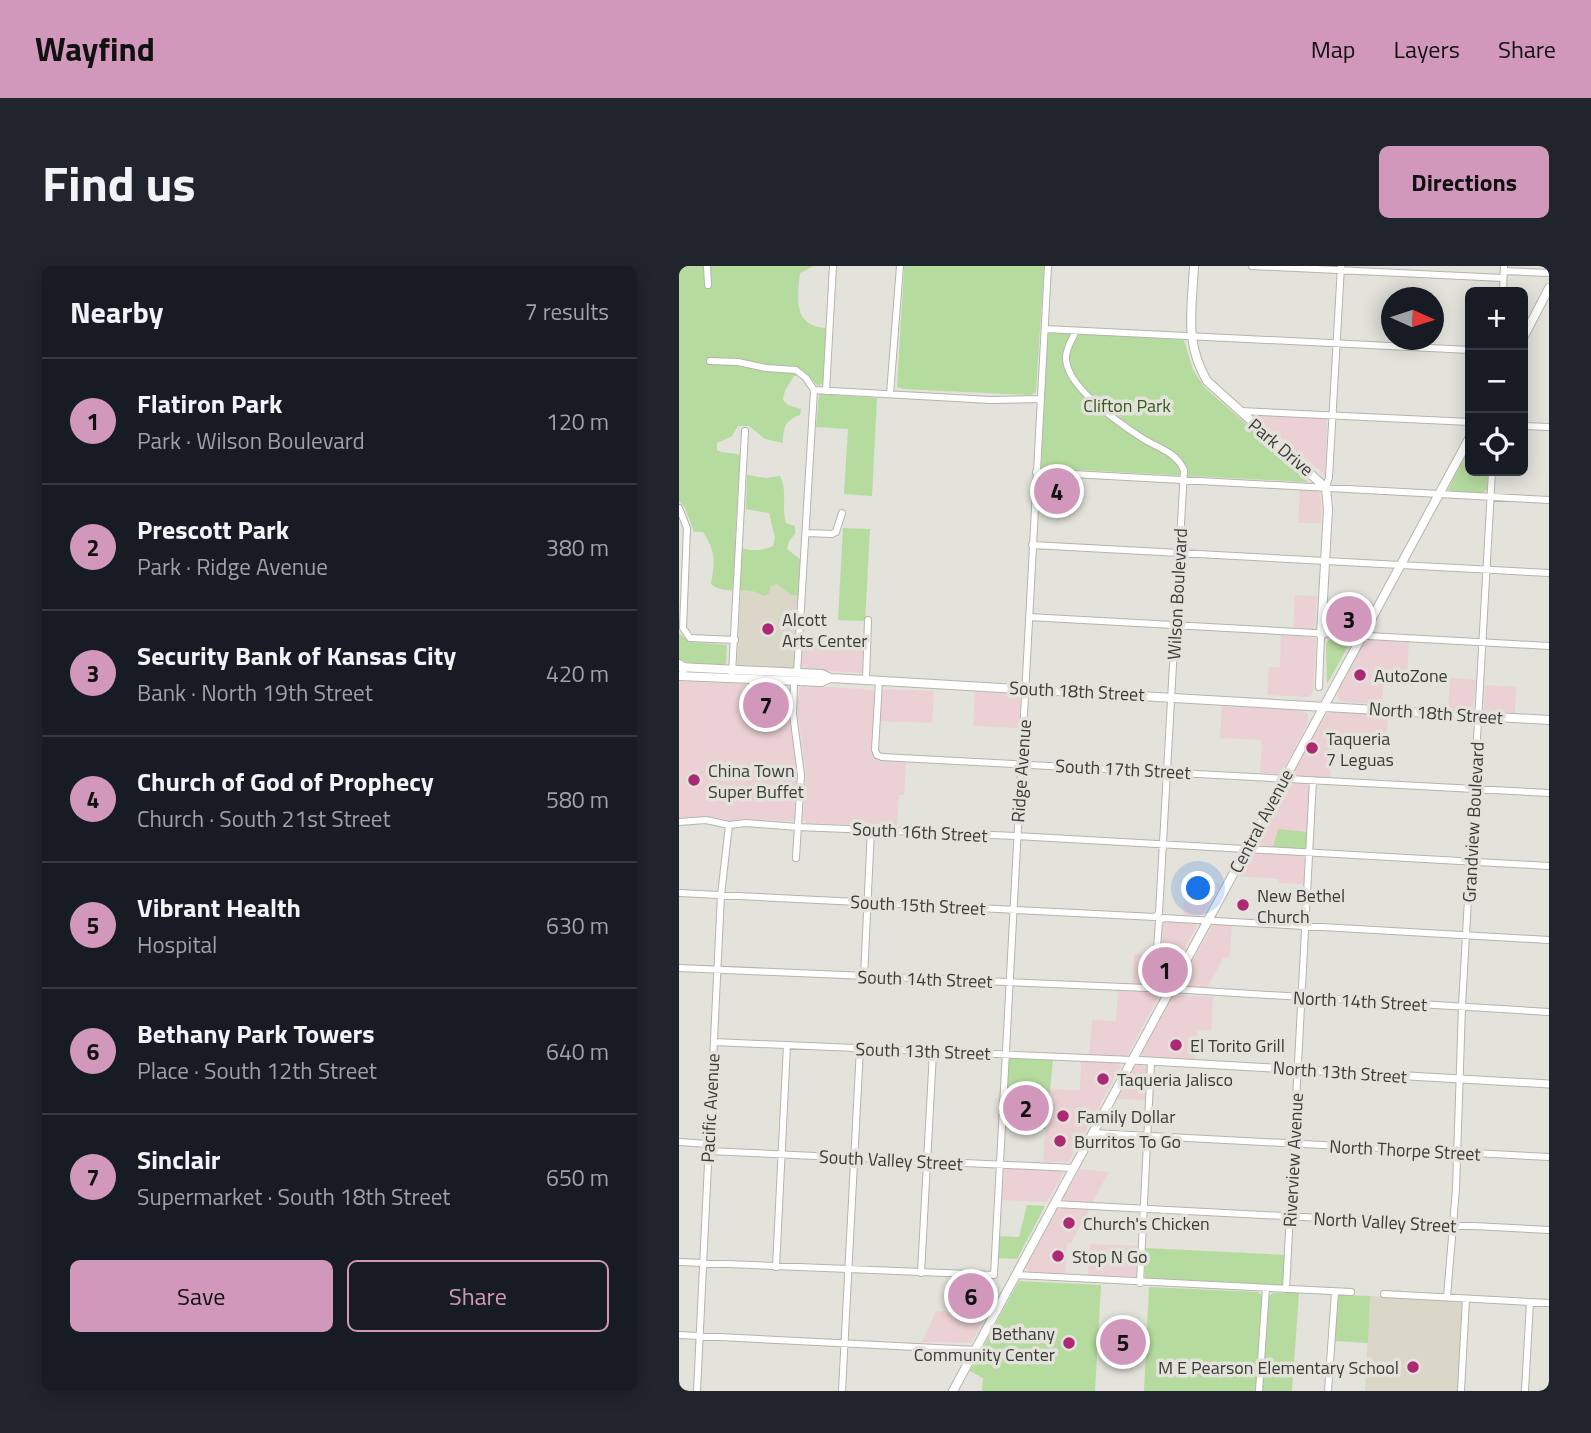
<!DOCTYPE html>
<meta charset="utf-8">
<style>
:root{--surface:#171b24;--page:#20242c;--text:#f1f3f6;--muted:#9ea1a6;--line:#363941;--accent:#d298bc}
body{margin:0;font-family:"Titillium Web",sans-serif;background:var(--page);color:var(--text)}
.controls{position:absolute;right:21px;top:21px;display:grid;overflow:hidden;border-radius:10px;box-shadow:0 4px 18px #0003}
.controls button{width:63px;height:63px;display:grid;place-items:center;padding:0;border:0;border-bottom:2px solid var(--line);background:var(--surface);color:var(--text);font:35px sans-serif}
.compass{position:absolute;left:702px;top:21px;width:63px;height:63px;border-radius:50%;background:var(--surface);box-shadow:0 4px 18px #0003;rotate:93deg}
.you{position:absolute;left:520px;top:623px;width:24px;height:24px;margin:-18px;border:5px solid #fff;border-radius:50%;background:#1a73e8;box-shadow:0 0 0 10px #1a73e833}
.badge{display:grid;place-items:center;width:46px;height:46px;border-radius:50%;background:var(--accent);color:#111;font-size:23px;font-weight:700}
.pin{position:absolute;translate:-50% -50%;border:4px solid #fff;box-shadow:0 2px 7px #0006}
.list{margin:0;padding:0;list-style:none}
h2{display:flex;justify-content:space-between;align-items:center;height:91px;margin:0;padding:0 28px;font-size:30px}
h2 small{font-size:23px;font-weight:400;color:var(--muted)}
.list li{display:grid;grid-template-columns:46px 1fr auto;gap:21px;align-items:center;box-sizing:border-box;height:126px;padding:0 28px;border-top:2px solid var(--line)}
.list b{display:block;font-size:26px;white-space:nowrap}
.list p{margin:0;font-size:23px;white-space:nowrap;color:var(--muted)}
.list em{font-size:23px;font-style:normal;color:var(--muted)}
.actions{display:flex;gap:14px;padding:21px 28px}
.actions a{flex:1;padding:16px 0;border:2px solid var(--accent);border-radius:10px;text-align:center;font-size:24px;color:var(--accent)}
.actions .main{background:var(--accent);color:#111}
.icon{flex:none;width:38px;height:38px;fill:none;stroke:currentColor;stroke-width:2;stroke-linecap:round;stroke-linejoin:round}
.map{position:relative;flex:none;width:870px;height:1125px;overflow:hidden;border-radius:10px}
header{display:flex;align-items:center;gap:42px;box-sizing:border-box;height:98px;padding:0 35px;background:var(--accent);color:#111}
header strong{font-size:33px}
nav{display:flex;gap:38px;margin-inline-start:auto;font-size:24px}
.intro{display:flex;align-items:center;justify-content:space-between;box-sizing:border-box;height:168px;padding:0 42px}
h1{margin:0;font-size:49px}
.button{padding:18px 32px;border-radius:10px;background:var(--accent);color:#111;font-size:24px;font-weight:700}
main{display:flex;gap:42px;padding:0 42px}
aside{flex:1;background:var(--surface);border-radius:10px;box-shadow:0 4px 18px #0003}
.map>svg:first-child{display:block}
.commercial{fill:#ebd1d3}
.built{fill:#dad7c9}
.green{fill:#b6db9f}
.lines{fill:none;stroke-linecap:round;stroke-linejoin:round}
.minor-casing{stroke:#b5b4ad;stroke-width:8}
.tertiary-casing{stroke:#b5b4ad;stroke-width:9}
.secondary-casing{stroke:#b5b4ad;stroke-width:10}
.motorway-casing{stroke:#b5b4ad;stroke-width:12}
.minor{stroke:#fff;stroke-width:6}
.tertiary{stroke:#fff;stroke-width:7}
.secondary{stroke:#fff;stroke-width:8}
.motorway{stroke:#fff;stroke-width:10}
.poi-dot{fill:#ac2974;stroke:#e3e2db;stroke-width:2.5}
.labels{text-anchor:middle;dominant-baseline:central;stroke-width:7;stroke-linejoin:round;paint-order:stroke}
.park-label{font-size:18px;fill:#37591e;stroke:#e3e2db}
.street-label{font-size:18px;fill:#3c3c39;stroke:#e3e2db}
.poi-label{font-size:18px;fill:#3c3c39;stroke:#e3e2db;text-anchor:start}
</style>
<header>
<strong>Wayfind</strong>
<nav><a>Map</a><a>Layers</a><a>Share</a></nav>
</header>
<div class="intro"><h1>Find us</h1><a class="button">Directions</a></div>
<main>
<aside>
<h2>Nearby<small>7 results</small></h2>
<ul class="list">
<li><span class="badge">1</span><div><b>Flatiron Park</b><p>Park · Wilson Boulevard</p></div><em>120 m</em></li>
<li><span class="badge">2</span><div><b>Prescott Park</b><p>Park · Ridge Avenue</p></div><em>380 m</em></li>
<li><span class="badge">3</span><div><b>Security Bank of Kansas City</b><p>Bank · North 19th Street</p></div><em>420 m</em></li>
<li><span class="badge">4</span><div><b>Church of God of Prophecy</b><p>Church · South 21st Street</p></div><em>580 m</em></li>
<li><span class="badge">5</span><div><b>Vibrant Health</b><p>Hospital</p></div><em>630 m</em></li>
<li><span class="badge">6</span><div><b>Bethany Park Towers</b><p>Place · South 12th Street</p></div><em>640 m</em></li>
<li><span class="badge">7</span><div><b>Sinclair</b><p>Supermarket · South 18th Street</p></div><em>650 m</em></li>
</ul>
<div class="actions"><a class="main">Save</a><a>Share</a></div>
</aside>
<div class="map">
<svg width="870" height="1125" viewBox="0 0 870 1125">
<rect width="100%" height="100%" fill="#e3e2db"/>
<path class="commercial" d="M 579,148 L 648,152 L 646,209 L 578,152 Z
M 621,222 L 639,224 L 642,232 L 642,257 L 619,257 Z
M 616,329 L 638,330 L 635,364 L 614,362 Z
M 649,333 L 694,336 L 679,365 L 649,365 Z
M 602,368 L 637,372 L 634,427 L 630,431 L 588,429 L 590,401 L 601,401 Z
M 692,373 L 730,376 L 728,409 L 705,408 L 703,439 L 661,435 L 659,429 L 660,422 L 686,375 Z
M 123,379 L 184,382 L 183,407 L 124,403 L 122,400 Z
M 771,412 L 797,414 L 794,444 L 769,443 Z
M 0,415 L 106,420 L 110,423 L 119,509 L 117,550 L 115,554 L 110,555 L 72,553 L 54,556 L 44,553 L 0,553 Z
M 124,419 L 194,424 L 196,428 L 193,488 L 201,494 L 227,495 L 225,529 L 220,529 L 218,560 L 128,557 L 124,554 L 127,509 L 119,449 L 118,431 L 121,423 Z
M 806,419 L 837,421 L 836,447 L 805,444 Z
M 206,423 L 255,425 L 253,457 L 200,455 L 203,426 Z
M 296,426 L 338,428 L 341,432 L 340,462 L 294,460 Z
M 543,440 L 623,444 L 629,448 L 629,457 L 602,508 L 581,507 L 583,474 L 541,472 Z
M 653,446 L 709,449 L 707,480 L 654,477 L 651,512 L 617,509 L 616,503 L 647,449 Z
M 611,516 L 631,518 L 628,566 L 599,564 L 594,582 L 581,581 L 578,577 Z
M 575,586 L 625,589 L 625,618 L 600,617 L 599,613 L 559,610 L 571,587 Z
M 507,616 L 542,618 L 524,649 L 504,650 Z
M 485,655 L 515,657 L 518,660 L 484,720 L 479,717 L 479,713 L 483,657 Z
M 535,657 L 553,659 L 551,690 L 544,692 L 528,722 L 502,719 L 501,717 Z
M 455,688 L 475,690 L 473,720 L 454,719 Z
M 439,725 L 476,726 L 478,727 L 479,732 L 448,790 L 410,790 L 413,754 L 437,755 Z
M 497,729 L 534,731 L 532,765 L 518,764 L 516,793 L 465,791 L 463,786 L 494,730 Z
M 402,796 L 437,797 L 442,800 L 441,802 L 390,896 L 364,896 L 369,823 L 401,824 Z
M 462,799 L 469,803 L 468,834 L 439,833 L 456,800 Z
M 325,902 L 380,904 L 384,907 L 368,936 L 322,934 Z
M 401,903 L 430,906 L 413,937 L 388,936 L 384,932 Z
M 383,942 L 410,944 L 392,977 L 388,977 L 386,1008 L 349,1006 L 347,1001 L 378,944 Z
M 411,978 L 460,980 L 458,1010 L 409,1009 Z
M 257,1045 L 308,1048 L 292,1077 L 243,1076 Z"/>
<path class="built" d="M 98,318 L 112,329 L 120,330 L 116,404 L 61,401 L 58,397 L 62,324 L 79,326 L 84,330 L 92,320 Z
M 691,1030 L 783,1036 L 779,1125 L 686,1125 Z"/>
<path class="green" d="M 0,0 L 135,0 L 121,7 C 118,33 114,60 147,62 L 144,117 L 139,120 L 127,107 L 115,110 L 106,124 L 104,134 L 109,139 L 122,143 L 121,149 C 106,154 104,162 104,177 L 86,173 L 70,160 L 59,160 L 53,170 L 38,177 L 38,184 C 45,188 52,186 61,189 L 56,278 C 68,286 81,286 94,280 L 96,272 L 90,247 L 67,243 L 68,209 L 87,212 L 101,210 C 109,225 102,241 107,257 L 116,260 L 116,268 L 110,275 L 108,283 L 122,294 L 120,330 L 112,329 L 98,318 L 92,320 L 90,328 L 84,330 C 68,318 47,331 32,318 C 36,295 37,286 24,266 L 15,266 L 6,242 L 0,235 Z
M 220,0 L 365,0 L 357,126 L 352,129 L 224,123 L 218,121 L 225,4 Z
M 371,66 L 505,74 L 514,104 L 526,122 L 625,208 L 628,216 L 362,202 L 368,70 Z
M 140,128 L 198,132 L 193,230 L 165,228 L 169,163 L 137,161 Z
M 791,181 L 791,205 L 809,205 L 808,224 L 801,228 L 771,226 L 769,223 Z
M 164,262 L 191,263 L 186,355 L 159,354 Z
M 0,367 L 11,376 L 48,379 L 47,397 L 44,400 L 16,398 L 0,394 Z
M 651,373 L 668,373 L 671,377 L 648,418 L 647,377 Z
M 599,563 L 628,566 L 627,582 L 625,583 L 594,582 Z
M 329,792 L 374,794 L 367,863 L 325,862 Z
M 348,939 L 366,940 L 338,993 L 318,992 L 320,970 L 340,971 Z
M 466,982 L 606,989 L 604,1017 L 602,1019 L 466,1012 Z
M 340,1015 L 422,1019 L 416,1125 L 303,1125 L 304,1112 L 291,1105 Z
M 470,1021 L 578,1026 L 583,1029 L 578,1125 L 465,1125 Z
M 594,1027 L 620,1027 L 613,1125 L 583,1125 L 590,1030 Z
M 662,1029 L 691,1030 L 689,1077 L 656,1075 L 659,1030 Z"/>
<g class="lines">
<defs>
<path id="minor" d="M 28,0 L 29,19
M 573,0 L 824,12
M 825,5 L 870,7
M 824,26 L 825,0
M 366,63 L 791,84
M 31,95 L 59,96 L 87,102 L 117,104 L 127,112 L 135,124 L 311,134 L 361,133
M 147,125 L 154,0
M 211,128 L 221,0
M 562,145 L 791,156
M 844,160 L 870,161
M 357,206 L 870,234
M 647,222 L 650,211 L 662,0
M 0,242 L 8,262 L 4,362 L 11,372 L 56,374
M 127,267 L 153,268 L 157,266 L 163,247
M 353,279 L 870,307
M 350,351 L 870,380
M 118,407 L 135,124
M 53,408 L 66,165
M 187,414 L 189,354
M 200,415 L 196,484 L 198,489 L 203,491 L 870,527
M 115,416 L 114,448 L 122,509 L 117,592
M 640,421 L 642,369
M 0,556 L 27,554 L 50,559 L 67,557 L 119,561 L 337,570 L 870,600
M 0,627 L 476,651 L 480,647 L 505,204 C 497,186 479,182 463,172 C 440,157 385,120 387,90 C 388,81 393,73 397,65
M 0,702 L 492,723 L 870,746
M 185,711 L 192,563
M 475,723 L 480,655 L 484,652 L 870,674
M 35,776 L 453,794
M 415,867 L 870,891
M 0,876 L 29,878
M 29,885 L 394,902
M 375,938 L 870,964
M 0,996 L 315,1009 L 369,0
M 97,1001 L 108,779
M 242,1007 L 254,786
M 336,1009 L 672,1026
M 461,1017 L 472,796
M 607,1023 L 634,514
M 705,1028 L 870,1037
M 768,1031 L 777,923 L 783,740 L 813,205
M 0,1069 L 297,1084
M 18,1125 L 42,629 L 50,559
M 163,1125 L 181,782
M 580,1125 L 587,1022
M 649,1125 L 656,1026
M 782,1125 L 787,1033
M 846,1125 L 851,1036"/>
<path id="tertiary" d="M 453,794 L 870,818"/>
<path id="secondary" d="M 515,0 C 513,44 505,75 528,115 L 647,222 L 649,243 L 642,369
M 844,72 L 870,22
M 0,401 L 143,408 L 151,412 L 187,414 L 870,454
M 0,410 L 142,416 L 151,412
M 274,1125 L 791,171"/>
<path id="motorway" d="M 0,399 L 4,402"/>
</defs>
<use href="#minor" class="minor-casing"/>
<use href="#tertiary" class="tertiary-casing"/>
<use href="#secondary" class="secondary-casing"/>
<use href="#motorway" class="motorway-casing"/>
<use href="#minor" class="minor"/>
<use href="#tertiary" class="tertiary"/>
<use href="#secondary" class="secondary"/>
<use href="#motorway" class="motorway"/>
</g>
<g class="poi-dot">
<circle cx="89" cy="363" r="7"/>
<circle cx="681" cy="409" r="7"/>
<circle cx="633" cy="482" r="7"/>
<circle cx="15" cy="514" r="7"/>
<circle cx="564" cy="639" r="7"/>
<circle cx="497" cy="779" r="7"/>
<circle cx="424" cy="813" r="7"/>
<circle cx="384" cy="850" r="7"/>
<circle cx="381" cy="875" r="7"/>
<circle cx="390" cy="957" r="7"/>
<circle cx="379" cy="990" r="7"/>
<circle cx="390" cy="1077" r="7"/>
<circle cx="734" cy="1101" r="7"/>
</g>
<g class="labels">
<g class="park-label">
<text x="448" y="139">Clifton Park</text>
</g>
<g class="street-label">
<text transform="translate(602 181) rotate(40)">Park Drive</text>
<text transform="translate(498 328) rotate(-87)">Wilson Boulevard</text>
<text transform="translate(398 425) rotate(3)">South 18th Street</text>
<text transform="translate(757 447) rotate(4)">North 18th Street</text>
<text transform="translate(444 503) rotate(3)">South 17th Street</text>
<text transform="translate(342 505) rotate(-86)">Ridge Avenue</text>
<text transform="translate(582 555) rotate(-62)">Central Avenue</text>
<text transform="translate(794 556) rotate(-87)">Grandview Boulevard</text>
<text transform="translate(241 566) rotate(3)">South 16th Street</text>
<text transform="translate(239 639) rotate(3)">South 15th Street</text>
<text transform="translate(246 713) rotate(2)">South 14th Street</text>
<text transform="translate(681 735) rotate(3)">North 14th Street</text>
<text transform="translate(244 785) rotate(2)">South 13th Street</text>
<text transform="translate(661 806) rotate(4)">North 13th Street</text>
<text transform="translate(31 842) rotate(-87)">Pacific Avenue</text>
<text transform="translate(726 884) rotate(3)">North Thorpe Street</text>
<text transform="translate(212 894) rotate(3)">South Valley Street</text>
<text transform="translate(614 894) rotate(-87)">Riverview Avenue</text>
<text transform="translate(706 956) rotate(3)">North Valley Street</text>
</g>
<g class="poi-label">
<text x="103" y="353">Alcott<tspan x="103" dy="21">Arts Center</tspan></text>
<text x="695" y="409">AutoZone</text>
<text x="647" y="472">Taqueria<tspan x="647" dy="21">7 Leguas</tspan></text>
<text x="29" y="504">China Town<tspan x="29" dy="21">Super Buffet</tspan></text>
<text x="578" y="629">New Bethel<tspan x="578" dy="21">Church</tspan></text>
<text x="511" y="779">El Torito Grill</text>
<text x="438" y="813">Taqueria Jalisco</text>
<text x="398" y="850">Family Dollar</text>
<text x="395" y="875">Burritos To Go</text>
<text x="404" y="957">Church's Chicken</text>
<text x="393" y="990">Stop N Go</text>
<text x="376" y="1067" text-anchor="end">Bethany<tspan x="376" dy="21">Community Center</tspan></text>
<text x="720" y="1101" text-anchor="end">M E Pearson Elementary School</text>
</g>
</g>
</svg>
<div class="controls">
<button>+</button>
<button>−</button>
<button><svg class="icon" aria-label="locate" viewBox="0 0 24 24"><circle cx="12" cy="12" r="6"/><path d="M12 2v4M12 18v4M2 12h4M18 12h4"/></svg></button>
</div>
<svg class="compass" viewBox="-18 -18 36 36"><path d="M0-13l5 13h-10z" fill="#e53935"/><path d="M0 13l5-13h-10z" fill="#9ea1a6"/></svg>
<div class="you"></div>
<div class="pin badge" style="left:486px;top:704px">1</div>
<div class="pin badge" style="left:347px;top:842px">2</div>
<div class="pin badge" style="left:670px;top:353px">3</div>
<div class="pin badge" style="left:378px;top:225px">4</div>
<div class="pin badge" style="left:444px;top:1076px">5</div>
<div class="pin badge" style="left:292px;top:1030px">6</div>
<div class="pin badge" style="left:87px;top:439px">7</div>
</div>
</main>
